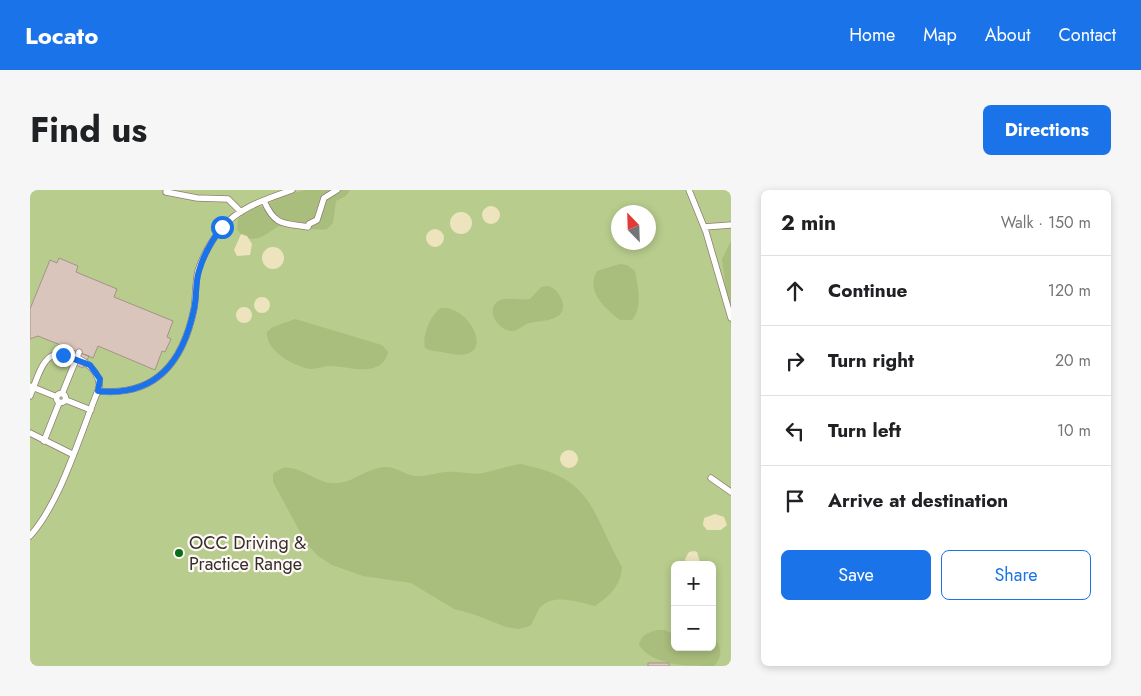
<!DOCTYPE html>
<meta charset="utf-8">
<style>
:root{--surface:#fff;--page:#f6f6f6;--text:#202124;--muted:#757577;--line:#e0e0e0;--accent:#1a73e8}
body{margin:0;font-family:Jost,sans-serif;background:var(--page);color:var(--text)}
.controls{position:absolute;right:15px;bottom:15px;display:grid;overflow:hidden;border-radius:8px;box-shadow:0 2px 8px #0003}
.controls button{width:45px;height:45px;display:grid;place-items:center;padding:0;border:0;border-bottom:1px solid var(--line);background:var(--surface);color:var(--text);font:25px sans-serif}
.compass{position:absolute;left:581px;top:15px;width:45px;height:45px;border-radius:50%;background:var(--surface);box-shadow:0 2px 8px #0003;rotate:337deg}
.stop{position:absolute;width:15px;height:15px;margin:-11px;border:4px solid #1a73e8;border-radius:50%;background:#fff}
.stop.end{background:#1a73e8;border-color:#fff;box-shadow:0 1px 5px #0008}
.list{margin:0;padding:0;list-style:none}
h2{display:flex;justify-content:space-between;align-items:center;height:65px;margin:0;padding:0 20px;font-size:21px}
h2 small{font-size:16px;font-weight:400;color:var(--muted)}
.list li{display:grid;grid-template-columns:32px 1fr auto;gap:15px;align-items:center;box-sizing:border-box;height:70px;padding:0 20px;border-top:1px solid var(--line)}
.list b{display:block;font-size:19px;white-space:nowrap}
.list em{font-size:16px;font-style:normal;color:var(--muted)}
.actions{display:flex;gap:10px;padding:15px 20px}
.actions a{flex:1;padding:11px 0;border:1px solid var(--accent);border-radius:8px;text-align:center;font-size:18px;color:var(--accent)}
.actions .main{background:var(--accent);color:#fff}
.icon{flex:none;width:28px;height:28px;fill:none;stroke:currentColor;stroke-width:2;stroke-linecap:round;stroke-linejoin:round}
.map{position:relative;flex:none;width:701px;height:476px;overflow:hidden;border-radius:8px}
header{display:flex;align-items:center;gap:30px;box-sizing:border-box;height:70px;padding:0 25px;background:var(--accent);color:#fff}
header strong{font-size:24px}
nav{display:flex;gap:28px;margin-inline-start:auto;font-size:18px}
.intro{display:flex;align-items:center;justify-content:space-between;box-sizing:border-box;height:120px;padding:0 30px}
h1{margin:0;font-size:35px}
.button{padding:12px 22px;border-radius:8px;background:var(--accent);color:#fff;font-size:18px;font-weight:700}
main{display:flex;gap:30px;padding:0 30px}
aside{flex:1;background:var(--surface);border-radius:8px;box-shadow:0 2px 8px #0003}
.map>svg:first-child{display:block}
.green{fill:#b8cc8d;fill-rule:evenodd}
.forest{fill:#a9bd7c}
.sand{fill:#ede4be}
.building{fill:#dac5bc;stroke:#a69289}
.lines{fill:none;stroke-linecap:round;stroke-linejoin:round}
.service-casing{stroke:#907d75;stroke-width:7}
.service{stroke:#fff;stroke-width:5.5}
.route{stroke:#1a73e8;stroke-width:6}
.poi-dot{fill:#086c19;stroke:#fef9f7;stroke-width:2}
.labels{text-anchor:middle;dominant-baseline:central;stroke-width:4.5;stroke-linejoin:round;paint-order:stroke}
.poi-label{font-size:18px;fill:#362e2b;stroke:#fef9f7;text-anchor:start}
</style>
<header>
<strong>Locato</strong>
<nav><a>Home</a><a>Map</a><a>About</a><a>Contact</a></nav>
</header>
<div class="intro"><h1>Find us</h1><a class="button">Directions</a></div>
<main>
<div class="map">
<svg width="701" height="476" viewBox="0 0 701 476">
<rect width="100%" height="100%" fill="#fde8de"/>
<path class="green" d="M 0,0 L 701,0 L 701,476 L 0,476 ZM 588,22 L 618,22 L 618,52 L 588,52 ZM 645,375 L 682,375 L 682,457 L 645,457 Z"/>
<path class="forest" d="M 275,0 L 320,0 L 316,6 L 306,11 L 303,33 L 297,39 C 282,41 265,37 249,36 C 236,43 229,54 212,46 L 207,39 L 208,28 L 226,16 L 233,17 L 250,7 Z
M 701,51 L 701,139 L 692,69 Z
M 590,74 L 597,75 L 605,81 C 608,97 613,117 602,130 L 590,130 C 575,118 555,101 567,81 Z
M 517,96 C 524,97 528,102 531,108 C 541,131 513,130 499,133 C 493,135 488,141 482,141 C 470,141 456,123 466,113 C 473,105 490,111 500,109 L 511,97 Z
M 410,118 C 442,114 470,176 417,163 C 410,161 402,162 395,158 C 392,145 400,127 410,118 Z
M 265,129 L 352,155 L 358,162 C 352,189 319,176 300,176 C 294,176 287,179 281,179 C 264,177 235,160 237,142 L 243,137 Z
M 490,274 C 564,288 560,320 592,377 C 591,395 580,406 565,416 C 549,412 522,402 509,419 C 506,424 504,431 500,436 L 489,439 L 476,437 L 443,424 L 424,419 L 381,393 L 333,386 L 302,375 L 288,366 L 276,353 L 243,292 L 243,284 C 261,266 282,292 302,293 C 322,295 337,277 356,277 C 367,277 375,285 385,286 C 396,287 405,283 415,282 C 428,281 440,285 453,283 C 466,280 477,276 490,274 Z
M 627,440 L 635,440 L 645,445 L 645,457 L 682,457 L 682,445 C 691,454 694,467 684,476 C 658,476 623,476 609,455 C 611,445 617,443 627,440 Z"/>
<path class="sand" d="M452 25a9 9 0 1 1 18 0a9 9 0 1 1-18 0Z
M420 33a11 11 0 1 1 22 0a11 11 0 1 1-22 0Z
M396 48a9 9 0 1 1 18 0a9 9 0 1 1-18 0Z
M 211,44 L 217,46 L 222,54 L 220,65 L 207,66 L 204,60 Z
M232 68a11 11 0 1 1 22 0a11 11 0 1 1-22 0Z
M224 115a8 8 0 1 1 16 0a8 8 0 1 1-16 0Z
M206 125a8 8 0 1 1 16 0a8 8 0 1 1-16 0Z
M530 269a9 9 0 1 1 18 0a9 9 0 1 1-18 0Z
M 685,324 L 694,327 L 697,335 L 691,340 L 677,340 L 673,335 L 674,328 Z
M 664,361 L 667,362 L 671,375 L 656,375 L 655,369 L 659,362 Z"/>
<path class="building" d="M 29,68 L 48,76 L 46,82 L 87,99 L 84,107 L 143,131 L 137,147 L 141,149 L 135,162 L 132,161 L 125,180 L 68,156 L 63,168 L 8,146 L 0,149 L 0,119 L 20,70 L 27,73 Z
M 43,160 L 59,166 L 53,178 L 38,172 Z
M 618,473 L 639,473 L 639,476 L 618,476 Z"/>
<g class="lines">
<defs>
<path id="service" d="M 659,0 L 676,42 L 701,128
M 136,2 L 167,8 L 198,9 L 211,22
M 234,11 C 245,36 253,33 278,37 L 279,34 L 287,30 L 294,8 L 307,0
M 674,37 L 701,35
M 0,196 L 27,207
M 68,201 C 126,207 153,172 164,119 C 166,107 165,94 168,81 C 172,68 182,49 192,38 C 209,17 237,9 262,0
M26.5 208a4.5 4.5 0 1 1 9 0a4.5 4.5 0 1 1-9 0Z
M 32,204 L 49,162
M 0,206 C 5,195 10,174 20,167 C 38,156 73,178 69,198 C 51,241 31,312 0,346
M 36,210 L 61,220
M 0,243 L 42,264
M 14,251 L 29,213
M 681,288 L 701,302"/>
</defs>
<use href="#service" class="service-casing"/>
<use href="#service" class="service"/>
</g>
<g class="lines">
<path class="route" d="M 33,165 L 60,175 L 70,189 L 68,201 C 126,207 153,172 164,119 C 167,106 165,93 169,81 C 173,66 183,49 192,37"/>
</g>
<circle class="poi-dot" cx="149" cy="363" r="5"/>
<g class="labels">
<g class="poi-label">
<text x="159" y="353">OCC Driving &amp;<tspan x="159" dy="21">Practice Range</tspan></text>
</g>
</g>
</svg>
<div class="controls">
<button>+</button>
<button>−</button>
</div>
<svg class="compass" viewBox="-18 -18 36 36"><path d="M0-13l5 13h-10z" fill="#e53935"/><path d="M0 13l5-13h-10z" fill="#757577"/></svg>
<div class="stop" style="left:192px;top:37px"></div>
<div class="stop end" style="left:33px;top:165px"></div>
</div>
<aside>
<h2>2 min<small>Walk · 150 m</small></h2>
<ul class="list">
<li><svg class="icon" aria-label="ahead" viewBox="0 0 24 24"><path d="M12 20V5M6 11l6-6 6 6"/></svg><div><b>Continue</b></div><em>120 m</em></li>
<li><svg class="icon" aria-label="right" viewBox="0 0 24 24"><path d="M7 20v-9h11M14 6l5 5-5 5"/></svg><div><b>Turn right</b></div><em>20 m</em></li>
<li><svg class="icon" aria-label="left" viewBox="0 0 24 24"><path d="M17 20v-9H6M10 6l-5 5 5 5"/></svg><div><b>Turn left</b></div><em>10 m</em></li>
<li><svg class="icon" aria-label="arrive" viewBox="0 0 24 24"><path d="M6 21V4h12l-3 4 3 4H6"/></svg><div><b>Arrive at destination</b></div></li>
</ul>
<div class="actions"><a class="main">Save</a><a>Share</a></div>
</aside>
</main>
